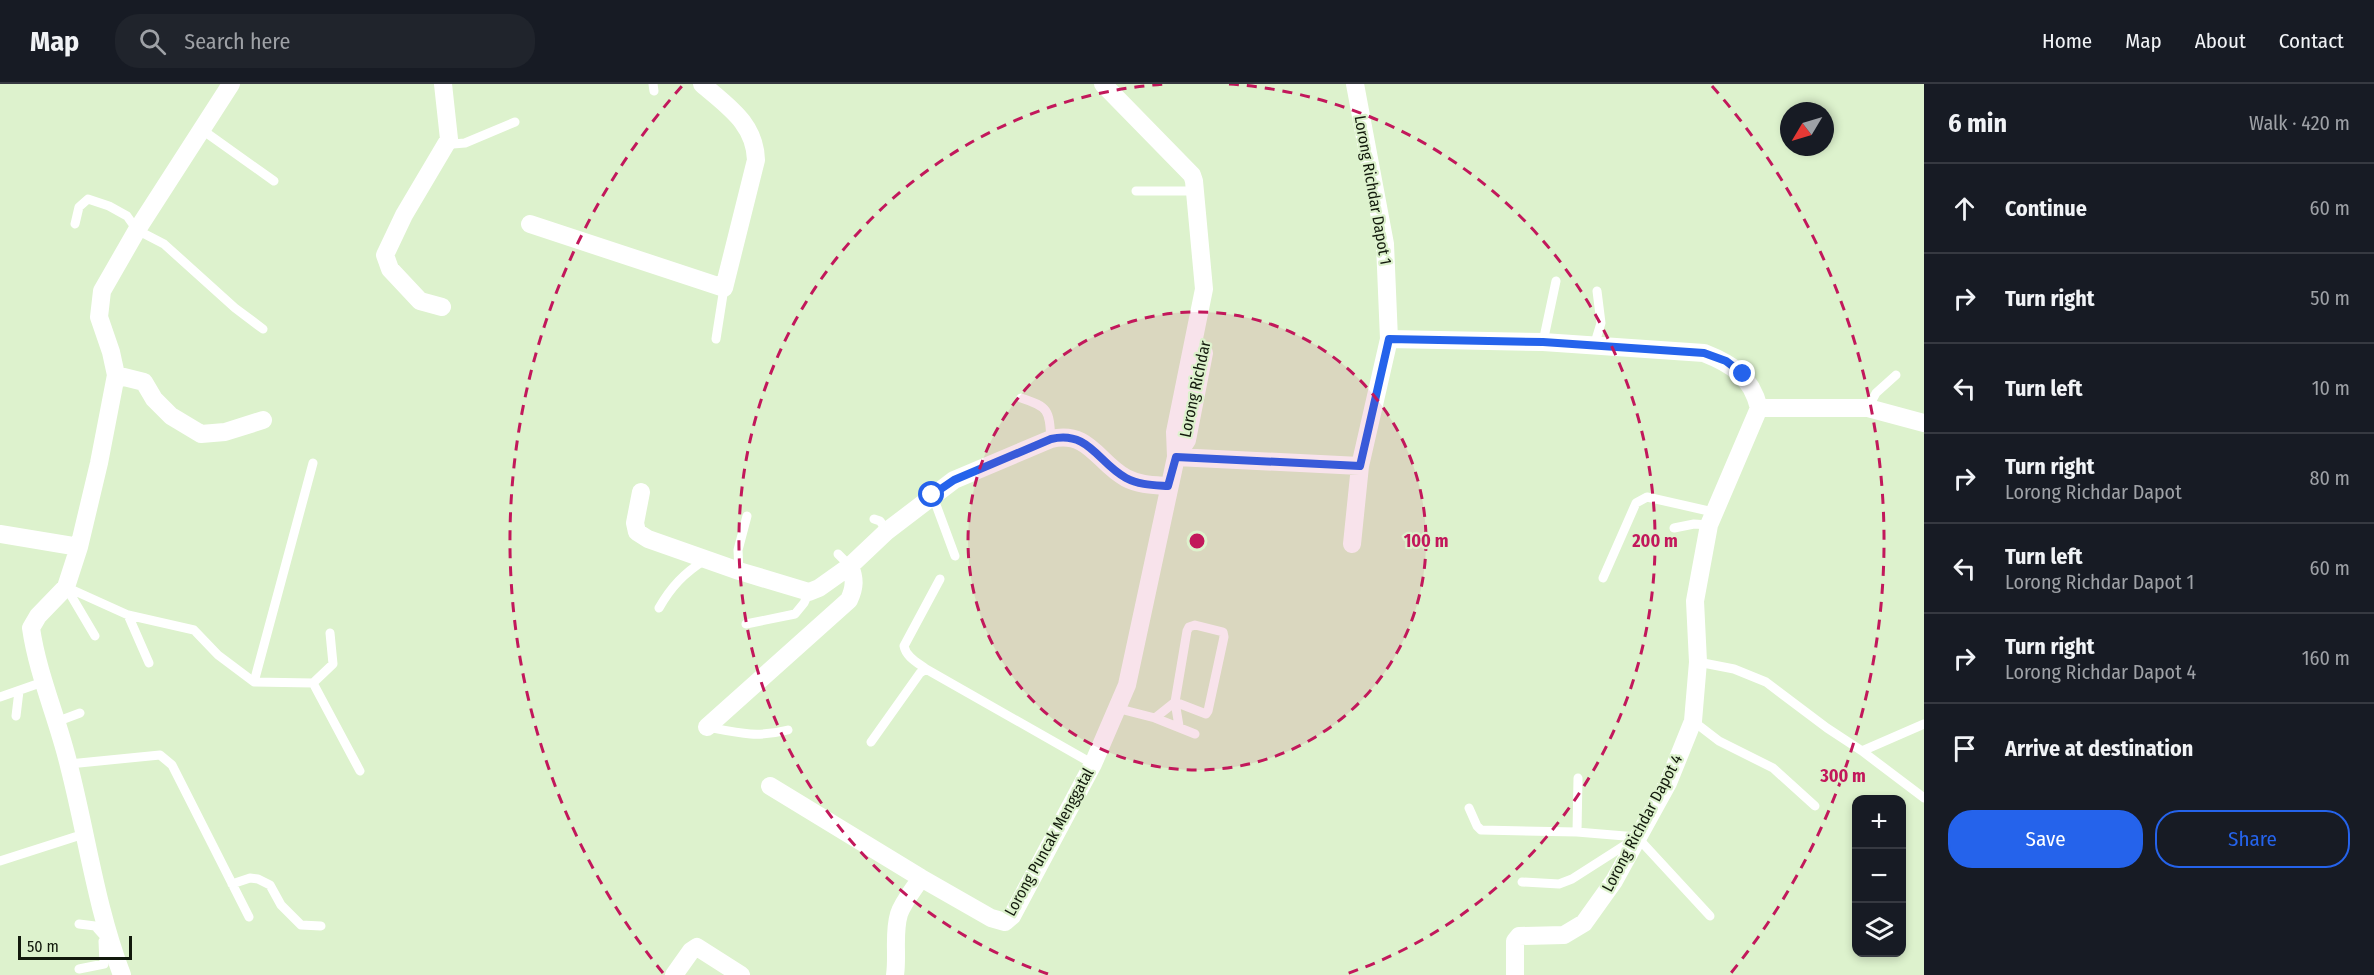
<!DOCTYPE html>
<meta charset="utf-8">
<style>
:root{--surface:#171b24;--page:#20242c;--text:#f1f3f6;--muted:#9ea1a6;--line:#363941;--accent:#2563eb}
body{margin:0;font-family:"Fira Sans Condensed",sans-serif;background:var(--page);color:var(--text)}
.controls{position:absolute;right:18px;bottom:18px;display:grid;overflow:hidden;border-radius:12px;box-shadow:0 3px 9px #0003}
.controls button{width:54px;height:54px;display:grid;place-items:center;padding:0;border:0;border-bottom:2px solid var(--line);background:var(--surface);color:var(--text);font:30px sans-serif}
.compass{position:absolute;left:1780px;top:18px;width:54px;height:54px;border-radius:50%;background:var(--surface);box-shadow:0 3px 9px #0003;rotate:232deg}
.scale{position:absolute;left:18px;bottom:15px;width:114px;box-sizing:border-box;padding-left:6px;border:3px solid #12190c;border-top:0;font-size:16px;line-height:21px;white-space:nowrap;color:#12190c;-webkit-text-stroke:4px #ddf2cd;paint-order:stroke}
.stop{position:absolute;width:18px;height:18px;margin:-14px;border:4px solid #2563eb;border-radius:50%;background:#fff}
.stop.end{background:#2563eb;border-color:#fff;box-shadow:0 2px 6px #0008}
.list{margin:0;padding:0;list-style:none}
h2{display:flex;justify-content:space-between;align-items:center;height:78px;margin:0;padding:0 24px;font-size:26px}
h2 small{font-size:20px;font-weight:400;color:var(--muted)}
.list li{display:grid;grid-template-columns:39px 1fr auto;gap:18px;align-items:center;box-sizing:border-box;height:90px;padding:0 24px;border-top:2px solid var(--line)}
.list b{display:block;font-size:22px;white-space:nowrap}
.list p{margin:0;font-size:20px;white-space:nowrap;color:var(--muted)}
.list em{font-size:20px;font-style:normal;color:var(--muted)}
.actions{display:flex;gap:12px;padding:18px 24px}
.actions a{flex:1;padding:14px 0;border:2px solid var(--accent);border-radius:24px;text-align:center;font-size:21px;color:var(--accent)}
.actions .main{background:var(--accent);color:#fff}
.icon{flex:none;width:33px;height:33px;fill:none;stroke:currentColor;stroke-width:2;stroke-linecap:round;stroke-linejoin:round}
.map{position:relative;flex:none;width:1924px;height:891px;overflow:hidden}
header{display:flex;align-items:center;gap:36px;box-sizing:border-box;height:84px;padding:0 30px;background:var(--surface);border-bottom:2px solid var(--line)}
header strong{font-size:28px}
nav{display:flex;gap:33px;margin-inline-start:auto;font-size:21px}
.search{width:420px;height:54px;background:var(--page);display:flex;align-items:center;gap:15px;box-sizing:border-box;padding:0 21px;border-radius:24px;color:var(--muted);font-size:22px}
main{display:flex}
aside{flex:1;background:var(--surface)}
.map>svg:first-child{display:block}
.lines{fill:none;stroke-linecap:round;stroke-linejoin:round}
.service{stroke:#fff;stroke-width:9}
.minor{stroke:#fff;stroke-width:18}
.route{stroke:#2563eb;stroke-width:8}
.ring{fill:none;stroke:#c2185b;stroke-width:3;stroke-dasharray:10 8}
.labels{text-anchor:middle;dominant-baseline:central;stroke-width:4.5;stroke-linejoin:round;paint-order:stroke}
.street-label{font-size:16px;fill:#12190c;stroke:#ddf2cd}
.centre{fill:#c2185b;stroke:#ddf2cd;stroke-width:3}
.ring-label{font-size:18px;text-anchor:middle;font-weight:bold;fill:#c2185b;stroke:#ddf2cd;stroke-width:4.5;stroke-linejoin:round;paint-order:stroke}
</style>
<header>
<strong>Map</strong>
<div class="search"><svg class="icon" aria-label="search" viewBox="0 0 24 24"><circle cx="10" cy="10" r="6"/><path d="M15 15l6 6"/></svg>Search here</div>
<nav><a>Home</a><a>Map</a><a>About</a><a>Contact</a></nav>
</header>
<main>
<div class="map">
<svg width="1924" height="891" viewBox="0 0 1924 891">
<rect width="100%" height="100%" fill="#ddf2cd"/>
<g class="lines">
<path class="service" d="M 653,0 L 654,7
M 201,45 L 274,97
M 453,60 L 465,59 L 515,38
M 1136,107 L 1195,107
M 75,140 L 79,123 L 88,115 L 109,122 L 127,132 L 137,146 L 164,160 L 235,224 L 263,245
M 716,255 L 724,204
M 1543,258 L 1556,197
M 1594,262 L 1601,239 L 1597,207
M 1021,314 C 1049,323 1049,326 1051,355
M 1868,324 L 1876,309 L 1896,291
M 932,410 L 955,472
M 874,435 L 880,437 L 887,447
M 1674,444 L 1694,440 L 1709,441
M 838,470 L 850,482
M 739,487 L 738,466 L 747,432
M 1603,494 L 1636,419 L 1647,413 L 1713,428
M 659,524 C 671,503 684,489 705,476
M 128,531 L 149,579
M 746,540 L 795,530 L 804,519 L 809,508
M 95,552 L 66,503 L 128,531 L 194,546 L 218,571 L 254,598 L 313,599 L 360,687
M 1698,578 L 1734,585 L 1766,598 L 1827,644 L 1862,667 L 1924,714
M 926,585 C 918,579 906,573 904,562 L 940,495
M 254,598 L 313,379
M 313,599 L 333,580 L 330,549
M 0,613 L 43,598
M 1175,618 L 1179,642
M 1116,624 L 1155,634 L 1195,650
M 16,632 L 19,607
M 1155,634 L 1175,618 L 1187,547 L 1189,543 L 1195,541 L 1223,548 L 1224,553 L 1208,627 L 1206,630 L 1175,618
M 1693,637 L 1719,657 L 1773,684 L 1815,722
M 56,638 L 80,629
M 707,643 C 738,649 757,654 788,646
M 871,658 L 920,589 L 926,585 L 1093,680
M 1862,667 L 1924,640
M 69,680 L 160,671 L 172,681 L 249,833
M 1469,724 L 1477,742 L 1481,746 L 1577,748 L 1637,753 L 1710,832
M 1577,748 L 1578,694
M 0,777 L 84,750
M 1522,798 L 1559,800 L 1572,795 L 1633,756
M 232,800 L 250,794 L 258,795 L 270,801 L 281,821 L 301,841 L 321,842
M 79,840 L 95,842 L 103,851
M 79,885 L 104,880 L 103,857"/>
<path class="minor" d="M 530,140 L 724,204 L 756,76 C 755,39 727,22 702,0
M 442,223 L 420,217 L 390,185 L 385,171 L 404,131 L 449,55 L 443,0
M 1389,255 L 1543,258 L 1704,269 C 1732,280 1751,292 1759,324 L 1709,441 L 1695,517 L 1698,578 L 1693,637 L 1668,699 L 1614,797 L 1584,839 L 1564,851 L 1519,852 L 1515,857 L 1515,891
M 116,291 L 144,298 L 154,315 L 171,332 L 201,350 L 225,348 L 263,336
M 1759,324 L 1868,324 L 1924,339
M 1176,373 L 1187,356 L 1204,269
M 1176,373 L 1360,382
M 641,408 L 635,439 L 637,448 L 648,455 L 739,487 L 809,508 L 819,504 L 850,482 L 887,447 L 954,396 L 1051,355 C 1089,346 1098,379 1126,394 C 1139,401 1154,401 1168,402
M 0,450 L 79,463
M 1352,460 L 1360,382 L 1389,255 L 1385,160 L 1355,0
M 707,643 L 849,516 C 855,503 855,495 850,482
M 770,702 L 921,794 L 991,834 L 1005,838 L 1012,832 L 1093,680 L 1127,601 L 1176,373 L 1175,348 L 1204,205 L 1194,97 L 1192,91 L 1103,0
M 122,891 C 96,823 87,752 69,682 C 58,635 38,592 31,544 L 38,532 L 66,503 L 79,463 L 99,379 L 116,291 L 111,268 L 99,233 L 102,207 L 137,146 L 231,0
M 674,891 L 691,867 L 697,863 L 741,891
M 895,891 C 898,871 893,850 899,830 C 903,818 914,805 921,794"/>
</g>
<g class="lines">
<path class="route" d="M 932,411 L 954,396 L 1051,355 C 1089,346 1098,379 1126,394 C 1139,401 1154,401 1168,402 L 1176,373 L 1360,382 L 1389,255 L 1543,258 L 1704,269 L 1726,277 L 1743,290"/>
</g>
<circle cx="1197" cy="457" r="229" fill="#c2185b" fill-opacity=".12"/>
<g class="ring">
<circle cx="1197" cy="457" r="229"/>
<path d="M1048 890A458 458 0 0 1 1165 0M1229 0A458 458 0 0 1 1346 890"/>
<path d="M663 889A687 687 0 0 1 682 2M1712 2A687 687 0 0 1 1731 889"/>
</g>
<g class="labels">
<g class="street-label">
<text transform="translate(1373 106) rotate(80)">Lorong Richdar Dapot 1</text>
<text transform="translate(1195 305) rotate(-78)">Lorong Richdar</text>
<text transform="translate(1642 739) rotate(-62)">Lorong Richdar Dapot 4</text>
<text transform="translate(1049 758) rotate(-61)">Lorong Puncak Menggatal</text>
</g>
</g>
<circle cx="1197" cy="457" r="9" class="centre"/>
<g class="ring-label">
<text x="1426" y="463">100 m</text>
<text x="1655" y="463">200 m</text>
<text x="1843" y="698">300 m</text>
</g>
</svg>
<div class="controls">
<button>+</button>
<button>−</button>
<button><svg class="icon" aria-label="layers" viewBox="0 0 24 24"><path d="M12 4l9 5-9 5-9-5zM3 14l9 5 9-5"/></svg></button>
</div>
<svg class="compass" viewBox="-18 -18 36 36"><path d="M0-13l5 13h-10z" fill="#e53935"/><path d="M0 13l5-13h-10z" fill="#9ea1a6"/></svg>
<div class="scale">50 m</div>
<div class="stop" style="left:932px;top:411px"></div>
<div class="stop end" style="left:1743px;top:290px"></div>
</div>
<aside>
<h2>6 min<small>Walk · 420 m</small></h2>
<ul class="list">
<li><svg class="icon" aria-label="ahead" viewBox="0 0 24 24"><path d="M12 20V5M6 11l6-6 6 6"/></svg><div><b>Continue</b></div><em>60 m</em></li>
<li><svg class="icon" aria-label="right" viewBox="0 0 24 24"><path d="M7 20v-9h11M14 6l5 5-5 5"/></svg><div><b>Turn right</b></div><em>50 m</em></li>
<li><svg class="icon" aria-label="left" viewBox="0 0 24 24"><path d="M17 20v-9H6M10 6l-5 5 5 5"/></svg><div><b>Turn left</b></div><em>10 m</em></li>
<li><svg class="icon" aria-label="right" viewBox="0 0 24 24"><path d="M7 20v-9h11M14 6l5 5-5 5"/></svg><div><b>Turn right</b><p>Lorong Richdar Dapot</p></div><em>80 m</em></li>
<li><svg class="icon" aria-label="left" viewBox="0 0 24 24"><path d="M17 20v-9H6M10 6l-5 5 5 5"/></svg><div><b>Turn left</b><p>Lorong Richdar Dapot 1</p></div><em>60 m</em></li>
<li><svg class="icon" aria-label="right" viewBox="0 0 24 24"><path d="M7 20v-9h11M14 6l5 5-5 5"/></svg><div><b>Turn right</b><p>Lorong Richdar Dapot 4</p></div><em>160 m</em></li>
<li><svg class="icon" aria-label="arrive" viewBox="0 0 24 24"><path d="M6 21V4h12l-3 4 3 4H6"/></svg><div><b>Arrive at destination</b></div></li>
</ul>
<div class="actions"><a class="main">Save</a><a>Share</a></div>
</aside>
</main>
